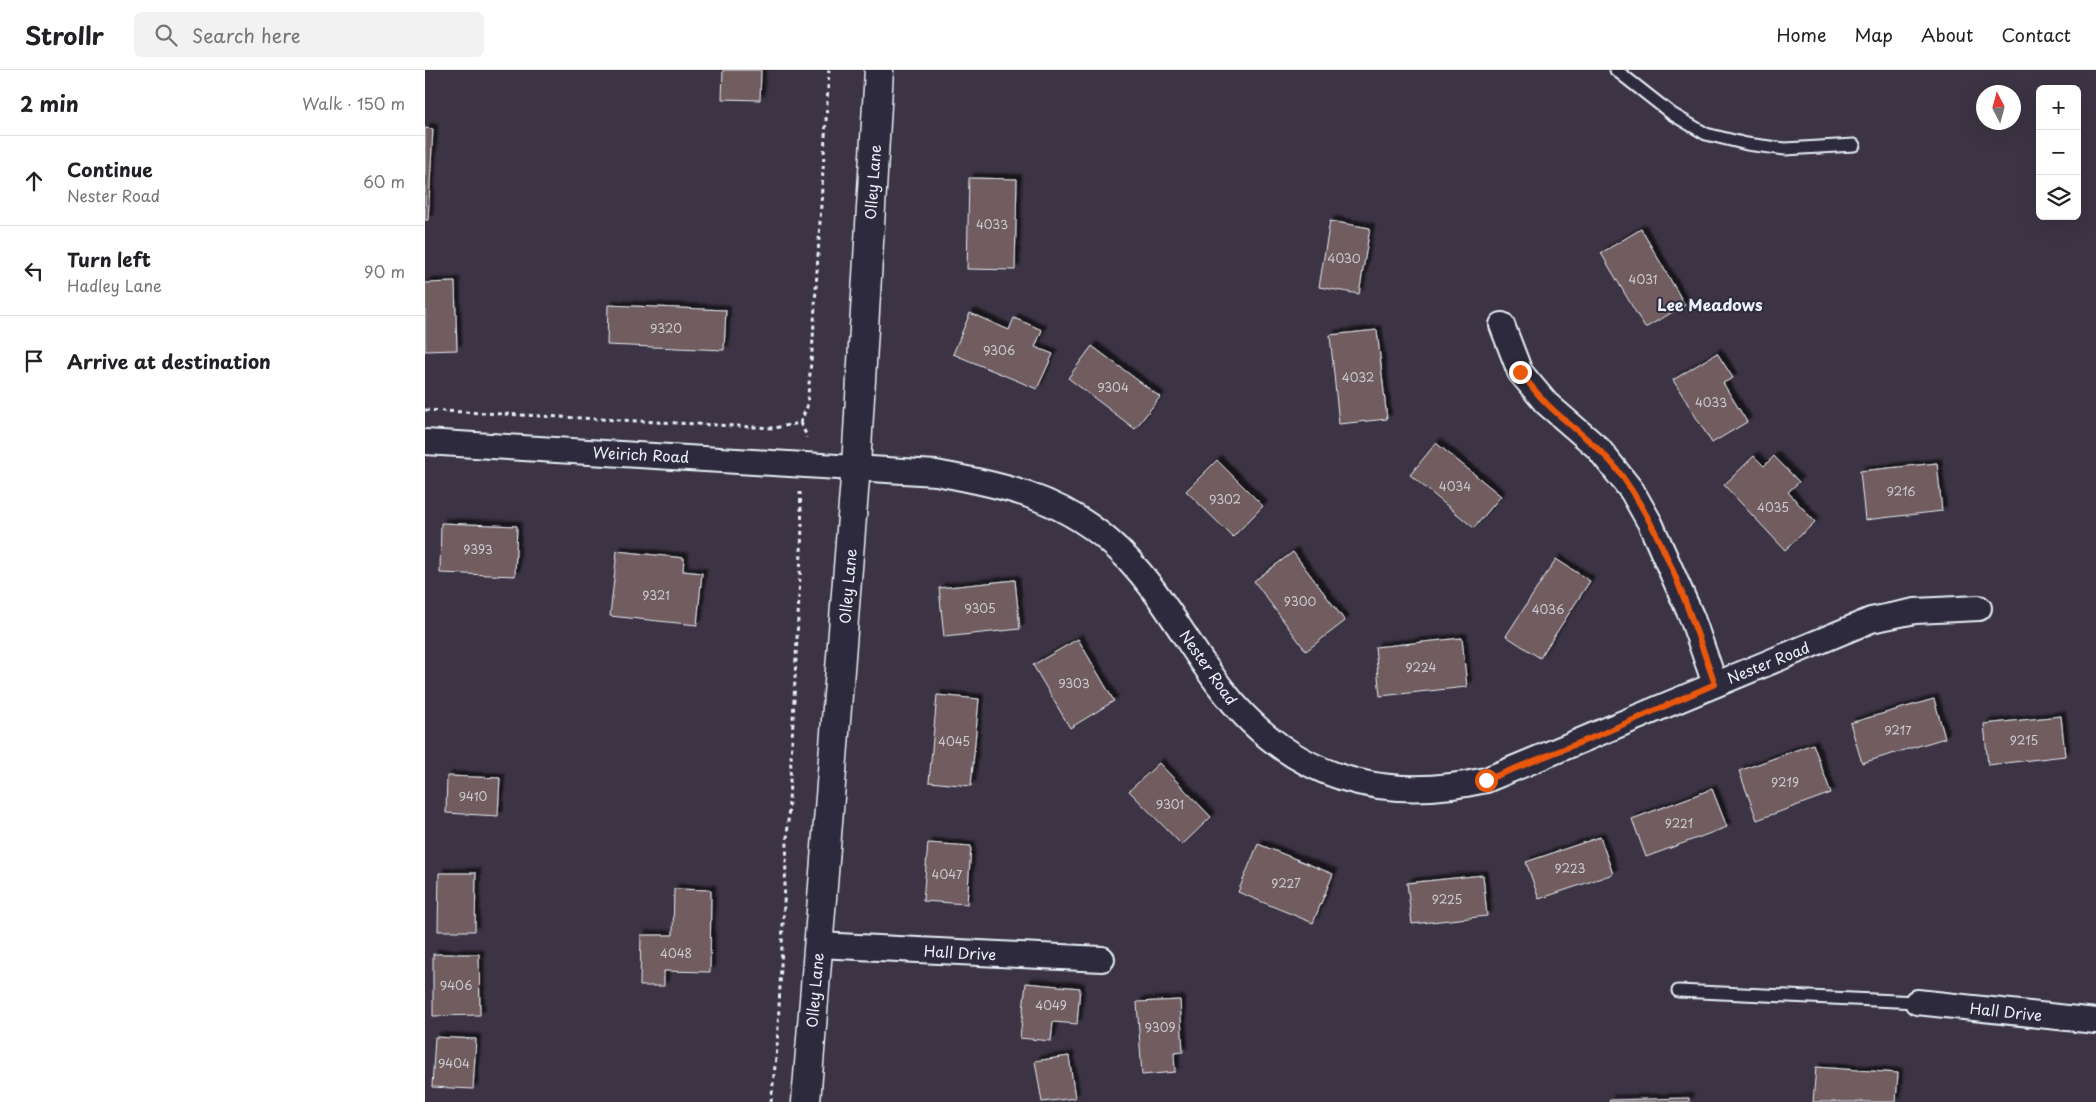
<!DOCTYPE html>
<meta charset="utf-8">
<style>
:root{--surface:#fff;--page:#f2f2f2;--text:#202124;--muted:#757577;--line:#e0e0e0}
body{margin:0;font-family:"Playpen Sans",sans-serif;background:var(--page);color:var(--text)}
.controls{position:absolute;right:15px;top:15px;display:grid;overflow:hidden;border-radius:8px;box-shadow:0 5px 20px #0002}
.controls button{width:45px;height:45px;display:grid;place-items:center;padding:0;border:0;border-bottom:1px solid var(--line);background:var(--surface);color:var(--text);font:25px sans-serif}
.compass{position:absolute;left:1551px;top:15px;width:45px;height:45px;border-radius:50%;background:var(--surface);box-shadow:0 5px 20px #0002;rotate:354deg}
.stop{position:absolute;width:15px;height:15px;margin:-11px;border:4px solid #ea580c;border-radius:50%;background:#fff}
.stop.end{background:#ea580c;border-color:#fff;box-shadow:0 1px 5px #0008}
.list{margin:0;padding:0;list-style:none}
h2{display:flex;justify-content:space-between;align-items:center;height:65px;margin:0;padding:0 20px;font-size:21px}
h2 small{font-size:16px;font-weight:400;color:var(--muted)}
.list li{display:grid;grid-template-columns:32px 1fr auto;gap:15px;align-items:center;box-sizing:border-box;height:90px;padding:0 20px;border-top:1px solid var(--line)}
.list b{display:block;font-size:19px;white-space:nowrap}
.list p{margin:0;font-size:16px;white-space:nowrap;color:var(--muted)}
.list em{font-size:16px;font-style:normal;color:var(--muted)}
.icon{flex:none;width:28px;height:28px;fill:none;stroke:currentColor;stroke-width:2;stroke-linecap:round;stroke-linejoin:round}
.map{position:relative;flex:none;width:1671px;height:1032px;overflow:hidden}
header{display:flex;align-items:center;gap:30px;box-sizing:border-box;height:70px;padding:0 25px;background:var(--surface);border-bottom:1px solid var(--line)}
header strong{font-size:24px}
nav{display:flex;gap:28px;margin-inline-start:auto;font-size:18px}
.search{width:350px;height:45px;background:var(--page);display:flex;align-items:center;gap:12px;box-sizing:border-box;padding:0 18px;border-radius:8px;color:var(--muted);font-size:19px}
main{display:flex}
aside{flex:1;background:var(--surface)}
.map>svg:first-child{display:block}
.building{fill:#715c5f;stroke:#e8f1f8;filter:url(#shadow)}
.lines{fill:none;stroke-linecap:round;stroke-linejoin:round}
.lane-casing{stroke:#e8f1f8;stroke-width:15}
.street-casing{stroke:#e8f1f8;stroke-width:28}
.secondary-casing{stroke:#e8f1f8;stroke-width:31}
.path{stroke:#e8f1f8;stroke-width:3;stroke-dasharray:4 4;stroke-linecap:butt}
.lane{stroke:#2f2a3d;stroke-width:11}
.street{stroke:#2f2a3d;stroke-width:24}
.secondary{stroke:#2f2a3d;stroke-width:28}
.route{stroke:#ea580c;stroke-width:6}
.labels{text-anchor:middle;dominant-baseline:central;stroke-width:4;stroke-linejoin:round;paint-order:stroke}
.number-label{font-size:12px;fill:#caccd2}
.street-label{font-size:15px;fill:#e8f1f8;stroke:#2f2a3d}
.neighbourhood-label{font-size:16px;font-weight:bold;fill:#e8f1f8;stroke:#2f2a3d}
</style>
<header>
<strong>Strollr</strong>
<div class="search"><svg class="icon" aria-label="search" viewBox="0 0 24 24"><circle cx="10" cy="10" r="6"/><path d="M15 15l6 6"/></svg>Search here</div>
<nav><a>Home</a><a>Map</a><a>About</a><a>Contact</a></nav>
</header>
<main>
<aside>
<h2>2 min<small>Walk · 150 m</small></h2>
<ul class="list">
<li><svg class="icon" aria-label="ahead" viewBox="0 0 24 24"><path d="M12 20V5M6 11l6-6 6 6"/></svg><div><b>Continue</b><p>Nester Road</p></div><em>60 m</em></li>
<li><svg class="icon" aria-label="left" viewBox="0 0 24 24"><path d="M17 20v-9H6M10 6l-5 5 5 5"/></svg><div><b>Turn left</b><p>Hadley Lane</p></div><em>90 m</em></li>
<li><svg class="icon" aria-label="arrive" viewBox="0 0 24 24"><path d="M6 21V4h12l-3 4 3 4H6"/></svg><div><b>Arrive at destination</b></div></li>
</ul>
</aside>
<div class="map">
<svg width="1671" height="1032" viewBox="0 0 1671 1032">
<defs>
<filter id="shadow"><feDropShadow dx="4.5" dy="-4.5" stdDeviation="1" flood-color="#0009"/></filter>
</defs>
<rect width="100%" height="100%" fill="#3c3444"/>
<filter id="ink" filterUnits="userSpaceOnUse"><feTurbulence type="fractalNoise" baseFrequency=".02" numOctaves="2"/><feDisplacementMap in="SourceGraphic" scale="10" xChannelSelector="R" yChannelSelector="G"/><feConvolveMatrix kernelMatrix="1 2 1 2 8 2 1 2 1" color-interpolation-filters="sRGB"/></filter>
<g filter="url(#ink)">
<path class="building" d="M 298,0 L 336,0 L 335,30 L 297,29 Z
M 0,58 L 8,59 L 3,150 L 0,150 Z
M 544,108 L 592,109 L 590,200 L 542,199 Z
M 905,151 L 945,158 L 934,224 L 894,217 Z
M 1216,159 L 1260,235 L 1220,258 L 1176,183 Z
M 30,212 L 32,280 L 0,281 L 0,213 Z
M 183,235 L 301,240 L 299,280 L 182,275 Z
M 545,243 L 584,260 L 589,248 L 617,260 L 610,277 L 628,284 L 612,319 L 528,284 Z
M 952,260 L 962,349 L 914,354 L 905,265 Z
M 667,276 L 735,327 L 710,359 L 643,308 Z
M 1292,283 L 1308,308 L 1298,313 L 1322,352 L 1287,373 L 1248,310 Z
M 1011,373 L 1076,426 L 1049,458 L 985,405 Z
M 1329,386 L 1339,396 L 1349,386 L 1374,412 L 1363,422 L 1390,452 L 1360,480 L 1299,415 Z
M 792,390 L 838,436 L 808,467 L 761,421 Z
M 1512,393 L 1517,441 L 1440,450 L 1435,401 Z
M 16,453 L 92,456 L 90,506 L 15,503 Z
M 192,481 L 259,488 L 258,501 L 277,503 L 272,555 L 185,546 Z
M 868,482 L 920,551 L 881,581 L 829,511 Z
M 1131,489 L 1165,511 L 1115,588 L 1081,566 Z
M 590,510 L 595,559 L 519,567 L 514,518 Z
M 1037,568 L 1042,617 L 955,626 L 950,577 Z
M 653,569 L 689,631 L 645,658 L 608,595 Z
M 512,625 L 554,629 L 546,716 L 504,712 Z
M 1509,629 L 1520,668 L 1437,693 L 1425,653 Z
M 1636,646 L 1640,686 L 1563,695 L 1559,654 Z
M 1388,674 L 1406,723 L 1332,750 L 1314,701 Z
M 734,693 L 786,747 L 757,775 L 704,721 Z
M 22,706 L 75,708 L 73,746 L 21,743 Z
M 1287,719 L 1302,757 L 1221,787 L 1207,749 Z
M 1175,767 L 1188,804 L 1114,829 L 1101,792 Z
M 503,773 L 546,776 L 542,834 L 498,831 Z
M 833,774 L 908,804 L 888,853 L 813,822 Z
M 14,803 L 51,803 L 50,861 L 13,861 Z
M 1058,805 L 1062,846 L 987,854 L 982,813 Z
M 249,819 L 286,820 L 285,902 L 239,901 L 239,916 L 215,916 L 216,865 L 248,865 Z
M 8,884 L 54,884 L 55,945 L 8,946 Z
M 601,913 L 655,918 L 652,954 L 628,952 L 626,971 L 595,968 Z
M 755,930 L 758,982 L 749,983 L 750,1002 L 717,1005 L 712,932 Z
M 10,967 L 51,969 L 48,1019 L 7,1017 Z
M 644,986 L 650,1028 L 617,1032 L 610,991 Z
M 1391,997 L 1473,1003 L 1471,1032 L 1388,1032 Z
M 1264,1028 L 1264,1032 L 1184,1032 L 1184,1030 Z"/>
<g class="lines">
<defs>
<path id="lane" d="M 1191,0 L 1247,44 L 1281,64 L 1322,74 L 1360,79 L 1429,75
M 1253,921 L 1492,932"/>
<path id="street" d="M 1077,255 L 1095,302 L 1121,333 L 1173,378 L 1207,421 L 1225,453 L 1267,548 L 1290,614
M 0,372 L 511,403 C 576,415 632,426 684,471 C 733,513 758,569 796,618 C 864,707 954,734 1061,710 L 1446,550 L 1490,541 L 1554,538
M 393,875 L 677,889
M 1492,932 L 1671,951"/>
<path id="secondary" d="M 381,1032 L 431,396 L 454,0"/>
</defs>
<use href="#lane" class="lane-casing"/>
<use href="#street" class="street-casing"/>
<use href="#secondary" class="secondary-casing"/>
<path class="path" d="M 0,340 L 349,358 L 375,353 L 382,337 L 388,269 L 404,0
M 375,353 L 381,364 L 381,368
M 346,1032 L 352,978 L 375,506 L 377,455 L 375,422"/>
<use href="#lane" class="lane"/>
<use href="#street" class="street"/>
<use href="#secondary" class="secondary"/>
</g>
</g>
<g class="lines" filter="url(#ink)">
<path class="route" d="M 1061,710 L 1174,665 L 1290,614 C 1266,545 1236,456 1191,398 C 1171,373 1144,356 1122,334 C 1112,324 1104,313 1095,302"/>
</g>
<g class="labels">
<g class="number-label">
<text x="567" y="154">4033</text>
<text x="919" y="188">4030</text>
<text x="1218" y="209">4031</text>
<text x="241" y="258">9320</text>
<text x="574" y="280">9306</text>
<text x="933" y="307">4032</text>
<text x="688" y="317">9304</text>
<text x="1286" y="332">4033</text>
<text x="1030" y="416">4034</text>
<text x="1476" y="421">9216</text>
<text x="800" y="429">9302</text>
<text x="1348" y="437">4035</text>
<text x="53" y="479">9393</text>
<text x="231" y="525">9321</text>
<text x="875" y="531">9300</text>
<text x="555" y="538">9305</text>
<text x="1123" y="539">4036</text>
<text x="996" y="597">9224</text>
<text x="649" y="613">9303</text>
<text x="1473" y="660">9217</text>
<text x="1599" y="670">9215</text>
<text x="529" y="671">4045</text>
<text x="1360" y="712">9219</text>
<text x="48" y="726">9410</text>
<text x="745" y="734">9301</text>
<text x="1254" y="753">9221</text>
<text x="1145" y="798">9223</text>
<text x="522" y="804">4047</text>
<text x="861" y="813">9227</text>
<text x="1022" y="829">9225</text>
<text x="251" y="883">4048</text>
<text x="31" y="915">9406</text>
<text x="626" y="935">4049</text>
<text x="735" y="957">9309</text>
<text x="29" y="993">9404</text>
</g>
<g class="street-label">
<text transform="translate(447 112) rotate(-86)">Olley Lane</text>
<text transform="translate(216 384) rotate(3)">Weirich Road</text>
<text transform="translate(422 516) rotate(-85)">Olley Lane</text>
<text transform="translate(1343 592) rotate(-22)">Nester Road</text>
<text transform="translate(784 597) rotate(55)">Nester Road</text>
<text transform="translate(535 882) rotate(3)">Hall Drive</text>
<text transform="translate(389 920) rotate(-85)">Olley Lane</text>
<text transform="translate(1581 941) rotate(6)">Hall Drive</text>
</g>
<g class="neighbourhood-label">
<text x="1285" y="234">Lee Meadows</text>
</g>
</g>
</svg>
<div class="controls">
<button>+</button>
<button>−</button>
<button><svg class="icon" aria-label="layers" viewBox="0 0 24 24"><path d="M12 4l9 5-9 5-9-5zM3 14l9 5 9-5"/></svg></button>
</div>
<svg class="compass" viewBox="-18 -18 36 36"><path d="M0-13l5 13h-10z" fill="#e53935"/><path d="M0 13l5-13h-10z" fill="#757577"/></svg>
<div class="stop" style="left:1061px;top:710px"></div>
<div class="stop end" style="left:1095px;top:302px"></div>
</div>
</main>
